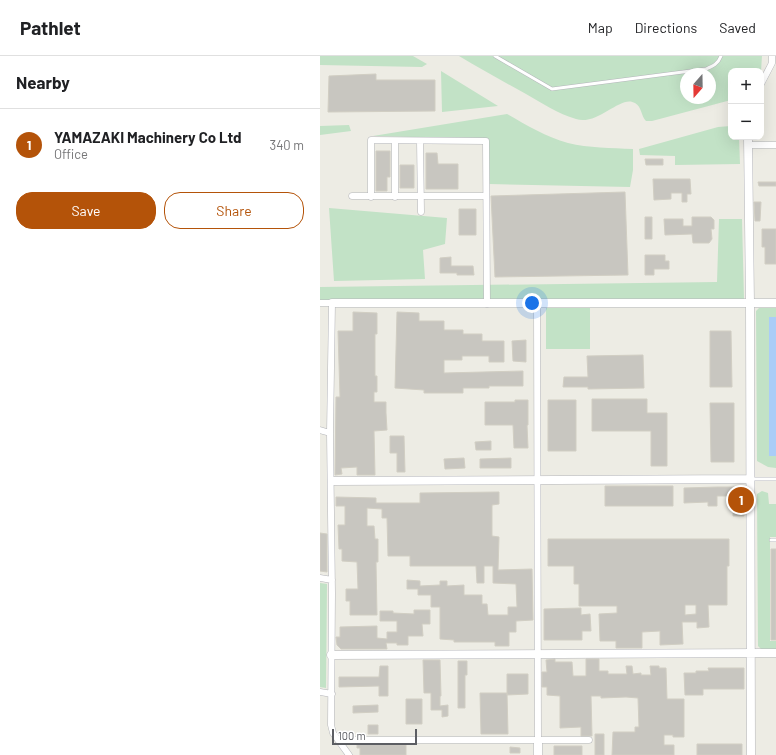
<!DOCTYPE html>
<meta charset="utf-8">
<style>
:root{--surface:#fff;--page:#f6f6f6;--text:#202124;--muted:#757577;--line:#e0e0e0;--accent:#b45309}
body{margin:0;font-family:Barlow,sans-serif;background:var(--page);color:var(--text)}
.controls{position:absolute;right:12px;top:12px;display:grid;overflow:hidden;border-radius:8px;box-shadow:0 4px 16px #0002}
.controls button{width:36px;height:36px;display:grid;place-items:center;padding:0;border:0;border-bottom:1px solid var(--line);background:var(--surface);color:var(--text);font:20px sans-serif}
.compass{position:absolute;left:360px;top:12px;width:36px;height:36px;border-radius:50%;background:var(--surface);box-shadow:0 4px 16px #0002;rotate:200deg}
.scale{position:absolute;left:12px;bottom:10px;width:85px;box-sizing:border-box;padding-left:4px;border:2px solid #5c5e63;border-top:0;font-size:11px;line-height:14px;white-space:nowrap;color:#5c5e63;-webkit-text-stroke:3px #fff;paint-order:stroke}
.you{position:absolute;left:212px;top:247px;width:14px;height:14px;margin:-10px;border:3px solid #fff;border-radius:50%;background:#1a73e8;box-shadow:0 0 0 6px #1a73e833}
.badge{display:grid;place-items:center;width:26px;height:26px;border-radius:50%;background:var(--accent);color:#fff;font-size:13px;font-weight:700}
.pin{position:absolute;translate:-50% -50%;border:2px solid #fff;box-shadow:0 1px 4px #0006}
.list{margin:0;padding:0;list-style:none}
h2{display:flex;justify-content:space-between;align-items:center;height:52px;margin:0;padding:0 16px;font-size:17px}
h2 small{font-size:13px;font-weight:400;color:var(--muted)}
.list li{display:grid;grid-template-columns:26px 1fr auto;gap:12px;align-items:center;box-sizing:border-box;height:72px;padding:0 16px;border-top:1px solid var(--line)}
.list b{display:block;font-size:15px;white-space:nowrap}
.list p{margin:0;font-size:13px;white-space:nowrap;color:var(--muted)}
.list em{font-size:13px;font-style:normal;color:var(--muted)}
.actions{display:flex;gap:8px;padding:12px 16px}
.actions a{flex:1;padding:9px 0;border:1px solid var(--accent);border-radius:16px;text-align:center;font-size:14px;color:var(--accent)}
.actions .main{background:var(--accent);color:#fff}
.map{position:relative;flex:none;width:456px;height:699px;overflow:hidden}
header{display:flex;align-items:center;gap:24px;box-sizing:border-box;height:56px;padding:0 20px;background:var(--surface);border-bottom:1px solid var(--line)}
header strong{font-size:19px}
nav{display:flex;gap:22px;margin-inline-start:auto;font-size:14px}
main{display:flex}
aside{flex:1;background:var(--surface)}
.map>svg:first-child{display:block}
.green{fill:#c2e2c6;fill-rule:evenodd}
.water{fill:#aacdf7}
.building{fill:#c8c6c0;stroke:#d1cec3;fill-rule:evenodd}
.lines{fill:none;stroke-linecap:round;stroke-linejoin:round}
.service-casing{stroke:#b4b5ba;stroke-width:4}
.minor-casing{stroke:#b4b5ba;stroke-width:7}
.tertiary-casing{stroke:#b4b5ba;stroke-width:9}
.service{stroke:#fff;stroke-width:3}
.minor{stroke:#fff;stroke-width:6}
.tertiary{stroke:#fff;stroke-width:8}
</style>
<header>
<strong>Pathlet</strong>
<nav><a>Map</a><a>Directions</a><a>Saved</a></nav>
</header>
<main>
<aside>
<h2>Nearby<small></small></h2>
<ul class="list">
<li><span class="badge">1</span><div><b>YAMAZAKI Machinery Co Ltd</b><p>Office</p></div><em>340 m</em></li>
</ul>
<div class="actions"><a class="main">Save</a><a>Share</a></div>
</aside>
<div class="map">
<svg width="456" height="699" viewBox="0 0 456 699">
<rect width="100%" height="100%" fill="#edece4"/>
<path class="green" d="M 0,0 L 93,0 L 107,8 L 102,11 L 0,9 Z
M 139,0 L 442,0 L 441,15 L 411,15 L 411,44 L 332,65 L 326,65 C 321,60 322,51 315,47 C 301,38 278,70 256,63 C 238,58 222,47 206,38 C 184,26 161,13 139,0 ZM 366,18 L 390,18 L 390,42 L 366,42 Z
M 121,15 L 178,50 L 122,56 Z
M 187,58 C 206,69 226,81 248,87 C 269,92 291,92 313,93 L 313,114 L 310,131 L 169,128 L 168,83 L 53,80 Z
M 29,69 L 31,75 L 0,79 L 0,70 Z
M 411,70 L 411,81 L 419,81 L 420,108 L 355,109 L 355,100 L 320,99 L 319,93 L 398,71 Z
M 9,152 L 127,162 L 125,188 L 103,194 L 105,223 L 14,225 Z
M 399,163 L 422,163 L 424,243 L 169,243 L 0,247 L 0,231 L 397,226 Z
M 226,252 L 270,252 L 270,293 L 226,293 Z
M 439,252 L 456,252 L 456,261 L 449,262 L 449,400 L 456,400 L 456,412 L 448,411 L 437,405 L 436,255 Z
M 442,435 L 448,437 L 449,448 L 456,448 L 456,481 L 450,481 L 450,585 L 456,585 L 456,593 L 441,593 L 438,590 L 437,438 Z
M 0,527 L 7,528 L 6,632 L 0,631 Z"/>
<path class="water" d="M 449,261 L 456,261 L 456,400 L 449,400 Z"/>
<path class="building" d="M 56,18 L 56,24 L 115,24 L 115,55 L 8,56 L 9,20 Z
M 56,95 L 70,95 L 70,121 L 67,121 L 67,135 L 56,135 Z
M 106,97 L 117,97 L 118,108 L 138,108 L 138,133 L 106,133 Z
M 325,103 L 343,103 L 343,109 L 326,109 Z
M 80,109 L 94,109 L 94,132 L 80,132 Z
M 333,123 L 370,123 L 371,138 L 367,138 L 367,146 L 362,146 L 362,137 L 351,137 L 351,143 L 334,144 Z
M 438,126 L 456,126 L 456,130 L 439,130 Z
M 305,136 L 308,219 L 175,221 L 171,140 Z
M 434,146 L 441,146 L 440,165 L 435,165 Z
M 139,153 L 156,153 L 156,179 L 139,179 Z
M 325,161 L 332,161 L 332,183 L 325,183 Z
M 372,161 L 391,161 L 394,164 L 394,173 L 391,173 L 392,183 L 389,187 L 373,187 L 372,178 L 345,179 L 344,163 L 363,163 L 363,170 L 372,170 Z
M 442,173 L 456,173 L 456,208 L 445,208 L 445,191 L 442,191 Z
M 325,199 L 345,199 L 345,205 L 349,205 L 349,213 L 334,213 L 334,219 L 325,219 Z
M 131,201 L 131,210 L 153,210 L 154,219 L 137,219 L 137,217 L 120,217 L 120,202 Z
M 33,256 L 57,257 L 57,278 L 55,278 L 55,320 L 57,320 L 57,336 L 54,336 L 54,346 L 66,346 L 66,357 L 67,374 L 54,375 L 55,419 L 37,419 L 37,411 L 21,412 L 22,418 L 15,419 L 16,341 L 20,341 L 18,275 L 33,275 Z
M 77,256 L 99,257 L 99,265 L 124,265 L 124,274 L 143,274 L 143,278 L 162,278 L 162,285 L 184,285 L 184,306 L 169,306 L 169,300 L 142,300 L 142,304 L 124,304 L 124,317 L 203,315 L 203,330 L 169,330 L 169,332 L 143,332 L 143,337 L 104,337 L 104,334 L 75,332 Z
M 390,275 L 411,275 L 412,331 L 390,331 Z
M 206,284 L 206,306 L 193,305 L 192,285 Z
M 323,299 L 324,332 L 268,333 L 268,331 L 243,331 L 244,321 L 268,321 L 267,300 Z
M 272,343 L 327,343 L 327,357 L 347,357 L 347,410 L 331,410 L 331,375 L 272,375 Z
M 195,344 L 208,344 L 208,369 L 207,369 L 208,392 L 194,392 L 193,369 L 165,369 L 165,346 L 195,346 Z
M 228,344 L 256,344 L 256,395 L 228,395 Z
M 390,347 L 414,347 L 414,406 L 391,406 Z
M 70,380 L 84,380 L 85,416 L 77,416 L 77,397 L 70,397 Z
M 171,385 L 171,394 L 156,394 L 155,386 Z
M 144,402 L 145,412 L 125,413 L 124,403 Z
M 191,402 L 191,412 L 160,412 L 160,403 Z
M 285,430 L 353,430 L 353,450 L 285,450 Z
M 398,431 L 424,431 L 424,460 L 413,460 L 413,440 L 397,440 L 397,450 L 388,450 L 388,446 L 364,447 L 364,432 Z
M 179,436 L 179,448 L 172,449 L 172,480 L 179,481 L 178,514 L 212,513 L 213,564 L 196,565 L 196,576 L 189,576 L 189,590 L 175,590 L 175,586 L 134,586 L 134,584 L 120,583 L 120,551 L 111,551 L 111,539 L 98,539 L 98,533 L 87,533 L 87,524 L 100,525 L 100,530 L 120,529 L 120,525 L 127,525 L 127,530 L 144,529 L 144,539 L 162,539 L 162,548 L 167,548 L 168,559 L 188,559 L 188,551 L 197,551 L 196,528 L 173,527 L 173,510 L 164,510 L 164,527 L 157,527 L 156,510 L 90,510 L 90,500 L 68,500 L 67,462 L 62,462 L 62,453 L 47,452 L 47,470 L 54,470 L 55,483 L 58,483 L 58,506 L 56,506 L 57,559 L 30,559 L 30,545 L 26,545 L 26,533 L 38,533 L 37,506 L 22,505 L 22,493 L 19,493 L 18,469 L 25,469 L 25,450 L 16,450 L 16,441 L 56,442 L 56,447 L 100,447 L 100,437 Z
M 0,477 L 7,478 L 7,516 L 0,515 Z
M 228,483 L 409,483 L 409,510 L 407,510 L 407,549 L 388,549 L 389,571 L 377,572 L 377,566 L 362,566 L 363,588 L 340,589 L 340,575 L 322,576 L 322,592 L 296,592 L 296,585 L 280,585 L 279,558 L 297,557 L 297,550 L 259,550 L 259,528 L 254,528 L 254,510 L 228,510 ZM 365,549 L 376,549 L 376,558 L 365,559 Z
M 451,493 L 456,493 L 456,584 L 451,584 Z
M 261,552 L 261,559 L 270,558 L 271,575 L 262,575 L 262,584 L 224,584 L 224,553 Z
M 94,554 L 110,554 L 110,568 L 102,568 L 103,580 L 88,580 L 88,589 L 77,589 L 77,587 L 66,587 L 67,593 L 21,593 L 17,589 L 16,581 L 20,581 L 20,571 L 57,570 L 57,582 L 67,583 L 67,576 L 77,576 L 77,565 L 60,565 L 60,555 L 73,555 L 73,557 L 94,558 Z
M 235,603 L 235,606 L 252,606 L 253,620 L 266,620 L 266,603 L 279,603 L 279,615 L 288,615 L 288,618 L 307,618 L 306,610 L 312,610 L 313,618 L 321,617 L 321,619 L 331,619 L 330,610 L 339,610 L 339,612 L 346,612 L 347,643 L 364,643 L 364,681 L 353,681 L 353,679 L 344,679 L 344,689 L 354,689 L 354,699 L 292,699 L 293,676 L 315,676 L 315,671 L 319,671 L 318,642 L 306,641 L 281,642 L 281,640 L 271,640 L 272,680 L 261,680 L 261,671 L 240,672 L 240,640 L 227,639 L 227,631 L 222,631 L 222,616 L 227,616 L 226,604 Z
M 103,604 L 120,604 L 121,640 L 120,640 L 120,650 L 128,649 L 128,660 L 122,661 L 122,654 L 111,654 L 111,637 L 104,637 Z
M 138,605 L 147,605 L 147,619 L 145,619 L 145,652 L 138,652 Z
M 60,610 L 68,610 L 68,640 L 59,640 L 59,630 L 19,631 L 19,621 L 59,621 Z
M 388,612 L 424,612 L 424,633 L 383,633 L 383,639 L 365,639 L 364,617 L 376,617 L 376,615 L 389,615 Z
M 187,618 L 208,618 L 208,638 L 187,639 Z
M 160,637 L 187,637 L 188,678 L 161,678 Z
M 86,643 L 102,643 L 102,668 L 86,668 Z
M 58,649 L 58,656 L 33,657 L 33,650 Z
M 48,669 L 58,669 L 58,678 L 48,678 Z
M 275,678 L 284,678 L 284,699 L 275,699 Z
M 37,688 L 86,689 L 86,699 L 40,699 L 40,692 L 37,692 Z
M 377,688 L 422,688 L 422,699 L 377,699 Z
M 234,690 L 262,690 L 262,699 L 234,699 Z
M 190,691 L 200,692 L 200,697 L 190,697 Z"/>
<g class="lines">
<defs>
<path id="service" d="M 175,0 L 232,33 L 386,13 C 393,10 398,8 401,0
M 432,423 L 456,423
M 451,484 L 456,484"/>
<path id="minor" d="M 441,28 L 452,7 L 452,0
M 100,85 L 101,156
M 428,89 L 456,89
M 32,140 L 166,140
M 51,141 L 51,84 L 166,85 L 167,248
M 75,141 L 75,85
M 0,247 L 12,247 L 10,377 L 12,537 L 11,669 L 13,677 L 29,699
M 217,248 L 218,684
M 0,374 L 10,377
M 0,522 L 12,524
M 0,636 L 12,638
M 18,684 L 269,684"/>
<path id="tertiary" d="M 428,81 L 430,248 L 431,699
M 12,247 L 456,247
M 12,425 L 430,423
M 11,599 L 456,597
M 218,684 L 218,699"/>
</defs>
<use href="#service" class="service-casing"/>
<use href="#minor" class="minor-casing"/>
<use href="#tertiary" class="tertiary-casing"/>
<use href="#service" class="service"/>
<use href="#minor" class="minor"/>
<use href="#tertiary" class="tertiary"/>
</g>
</svg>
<div class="controls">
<button>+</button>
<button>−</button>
</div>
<svg class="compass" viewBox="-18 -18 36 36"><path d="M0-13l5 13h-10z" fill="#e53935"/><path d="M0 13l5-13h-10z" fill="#757577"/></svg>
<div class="scale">100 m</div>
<div class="you"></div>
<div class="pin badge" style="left:421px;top:444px">1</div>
</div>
</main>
